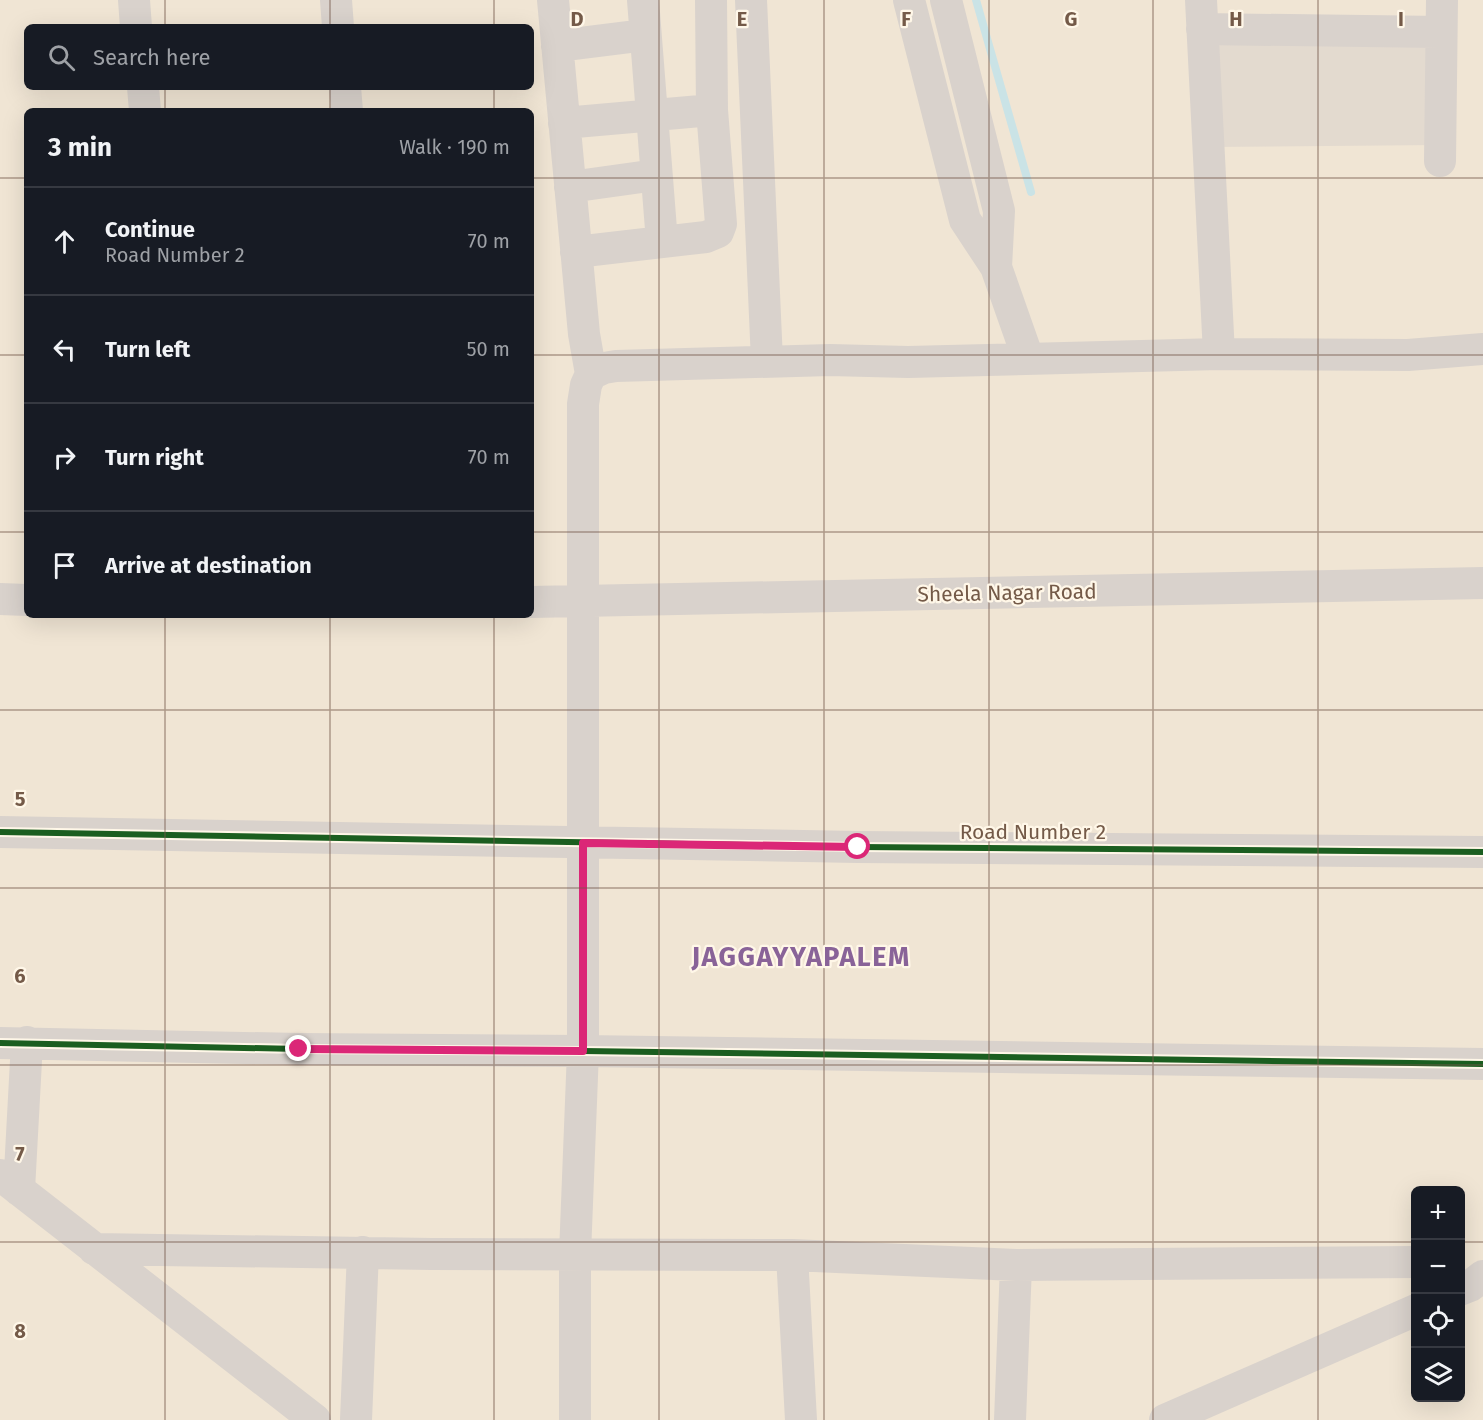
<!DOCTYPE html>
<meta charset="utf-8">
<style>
:root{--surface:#171b24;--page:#242831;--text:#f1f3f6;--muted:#9ea1a6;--line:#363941}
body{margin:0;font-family:"Fira Sans",sans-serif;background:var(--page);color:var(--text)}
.controls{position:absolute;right:18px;bottom:18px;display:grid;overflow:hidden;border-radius:9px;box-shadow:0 6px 24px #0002}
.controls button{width:54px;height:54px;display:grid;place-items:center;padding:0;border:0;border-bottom:2px solid var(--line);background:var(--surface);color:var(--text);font:30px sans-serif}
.stop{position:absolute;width:18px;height:18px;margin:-14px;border:4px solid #db2777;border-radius:50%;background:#fff}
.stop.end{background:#db2777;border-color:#fff;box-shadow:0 2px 6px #0008}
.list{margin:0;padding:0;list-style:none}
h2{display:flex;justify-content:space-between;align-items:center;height:78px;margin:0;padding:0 24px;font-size:26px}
h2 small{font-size:20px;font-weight:400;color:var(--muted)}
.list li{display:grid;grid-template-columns:39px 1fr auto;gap:18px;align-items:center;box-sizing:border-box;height:108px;padding:0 24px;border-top:2px solid var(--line)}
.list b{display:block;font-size:22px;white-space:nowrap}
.list p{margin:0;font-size:20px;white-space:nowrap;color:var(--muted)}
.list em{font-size:20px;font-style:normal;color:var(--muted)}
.icon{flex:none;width:33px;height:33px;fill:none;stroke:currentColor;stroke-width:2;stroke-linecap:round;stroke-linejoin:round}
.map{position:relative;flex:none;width:1483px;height:1420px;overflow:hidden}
.search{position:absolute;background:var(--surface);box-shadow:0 6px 24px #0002;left:24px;top:24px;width:510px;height:66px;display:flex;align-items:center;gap:15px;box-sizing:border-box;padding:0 21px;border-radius:9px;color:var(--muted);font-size:22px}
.panel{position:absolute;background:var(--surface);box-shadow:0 6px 24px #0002;left:24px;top:108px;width:510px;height:510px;border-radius:9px}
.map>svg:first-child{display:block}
.residential{fill:#f0e5d4;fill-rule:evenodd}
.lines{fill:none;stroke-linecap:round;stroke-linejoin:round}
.stream{stroke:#cae3e6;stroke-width:8}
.building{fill:#e3dacf}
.minor{stroke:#d9d2cc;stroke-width:32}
.cycleway-casing{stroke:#fff7e8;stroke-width:10}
.cycleway{stroke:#1b5e20;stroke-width:6}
.route{stroke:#db2777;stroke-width:8}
.grid{fill:none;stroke:#745a48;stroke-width:1.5;stroke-opacity:0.55}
.labels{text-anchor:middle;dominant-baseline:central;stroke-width:4.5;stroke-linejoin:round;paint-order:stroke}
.street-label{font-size:21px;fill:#745a48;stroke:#fff7e8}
.district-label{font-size:27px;font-weight:bold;letter-spacing:1.5px;fill:#896398;stroke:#fff7e8}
.grid-label{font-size:20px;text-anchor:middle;font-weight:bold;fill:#745a48;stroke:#fff7e8;stroke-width:4.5;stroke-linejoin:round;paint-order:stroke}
</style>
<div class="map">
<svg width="1483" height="1420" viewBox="0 0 1483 1420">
<rect width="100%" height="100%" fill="#f7f2e7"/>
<path class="residential" d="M 0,0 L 1483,0 L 1483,1420 L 0,1420 ZM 27,27 L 531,27 L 531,87 L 27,87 ZM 27,111 L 531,111 L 531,615 L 27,615 ZM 1416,1190 L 1460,1190 L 1460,1398 L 1416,1398 Z"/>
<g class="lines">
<path class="stream" d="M 976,0 L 1031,192"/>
</g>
<path class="building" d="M 1438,40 L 1440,145 L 1210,147 L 1209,42 Z"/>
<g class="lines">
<path class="minor" d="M 134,0 L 136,27
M 336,0 L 338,27
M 553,0 L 584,334 L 591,374 L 586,385 L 583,404 L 583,1051 L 575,1254 L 575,1420
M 643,0 L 662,242
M 751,0 L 767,361
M 909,0 L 965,220 L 996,267 L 1028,358
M 946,0 L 999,211 L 996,267
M 1201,0 L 1219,354
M 1202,29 L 1441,32
M 557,46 L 645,35
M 143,87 L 145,111
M 345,87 L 347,111
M 564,123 L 712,110
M 1440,161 L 1442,0
M 570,187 L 656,175
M 576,252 L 706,237 L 718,232 L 721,224 L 712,110 L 711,0
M 591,374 L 604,368 L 616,366 L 830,360 L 908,362 L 1219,354 L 1408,355 L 1483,349
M 0,599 L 27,600
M 531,602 L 1483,583
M 0,832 L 858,847 L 1483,852
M 0,1043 L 299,1049 L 583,1051 L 1483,1064
M 0,1175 L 315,1420
M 19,1190 L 27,1042
M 94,1249 L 432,1254 L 792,1255 L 1016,1265 L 1416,1262
M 792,1255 L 801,1420
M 1460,1290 L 1470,1286 L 1483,1276
M 356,1420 L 363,1252
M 1010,1420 L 1016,1265
M 1165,1420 L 1416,1310"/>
<defs>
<path id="cycleway" d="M 0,832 L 858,847 L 1483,852
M 0,1043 L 299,1049 L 583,1051 L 1483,1064"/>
</defs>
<use href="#cycleway" class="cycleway-casing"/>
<use href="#cycleway" class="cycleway"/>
</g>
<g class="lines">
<path class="route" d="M 299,1049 L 583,1051 L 583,843 L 858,847"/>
</g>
<path class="grid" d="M 165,0 L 165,27M 330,0 L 330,27M 494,0 L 494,27M 659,0 L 659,1420M 824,0 L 824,1420M 989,0 L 989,1420M 1153,0 L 1153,1420M 1318,0 L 1318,1420M 165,87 L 165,111M 330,87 L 330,111M 494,87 L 494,111M 0,178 L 27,178M 531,178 L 1483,178M 0,355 L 27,355M 531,355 L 1483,355M 0,532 L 27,532M 531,532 L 1483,532M 165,615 L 165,1420M 330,615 L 330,1420M 494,615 L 494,1420M 0,710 L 1483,710M 0,888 L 1483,888M 0,1065 L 1483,1065M 0,1242 L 1416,1242M 1460,1242 L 1483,1242"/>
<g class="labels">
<g class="street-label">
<text transform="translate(1007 593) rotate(-1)">Sheela Nagar Road</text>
<text x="1033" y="832">Road Number 2</text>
</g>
<g class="district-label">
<text x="801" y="957">JAGGAYYAPALEM</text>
</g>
</g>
<g class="grid-label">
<text x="577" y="26">D</text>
<text x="742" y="26">E</text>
<text x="906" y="26">F</text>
<text x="1071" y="26">G</text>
<text x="1236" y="26">H</text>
<text x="1401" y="26">I</text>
<text x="20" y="806">5</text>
<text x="20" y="983">6</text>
<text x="20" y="1161">7</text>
<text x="20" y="1338">8</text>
</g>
</svg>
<div class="controls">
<button>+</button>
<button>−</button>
<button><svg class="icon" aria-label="locate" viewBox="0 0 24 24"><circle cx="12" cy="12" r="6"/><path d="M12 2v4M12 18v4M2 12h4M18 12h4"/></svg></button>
<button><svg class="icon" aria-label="layers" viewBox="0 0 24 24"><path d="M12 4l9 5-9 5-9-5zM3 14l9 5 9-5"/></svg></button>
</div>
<div class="stop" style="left:858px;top:847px"></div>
<div class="stop end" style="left:299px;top:1049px"></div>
<div class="search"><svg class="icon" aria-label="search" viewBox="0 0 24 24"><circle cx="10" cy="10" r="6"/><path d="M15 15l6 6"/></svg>Search here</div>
<section class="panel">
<h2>3 min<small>Walk · 190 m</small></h2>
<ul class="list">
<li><svg class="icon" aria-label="ahead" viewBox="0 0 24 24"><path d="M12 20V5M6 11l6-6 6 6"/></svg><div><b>Continue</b><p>Road Number 2</p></div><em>70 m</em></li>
<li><svg class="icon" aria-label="left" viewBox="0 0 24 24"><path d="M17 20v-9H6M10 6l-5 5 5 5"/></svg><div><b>Turn left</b></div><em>50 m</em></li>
<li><svg class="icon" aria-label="right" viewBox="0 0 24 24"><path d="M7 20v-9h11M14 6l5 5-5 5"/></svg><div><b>Turn right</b></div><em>70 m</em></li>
<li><svg class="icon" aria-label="arrive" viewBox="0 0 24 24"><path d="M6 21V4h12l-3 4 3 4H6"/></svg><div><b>Arrive at destination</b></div></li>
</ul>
</section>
</div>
